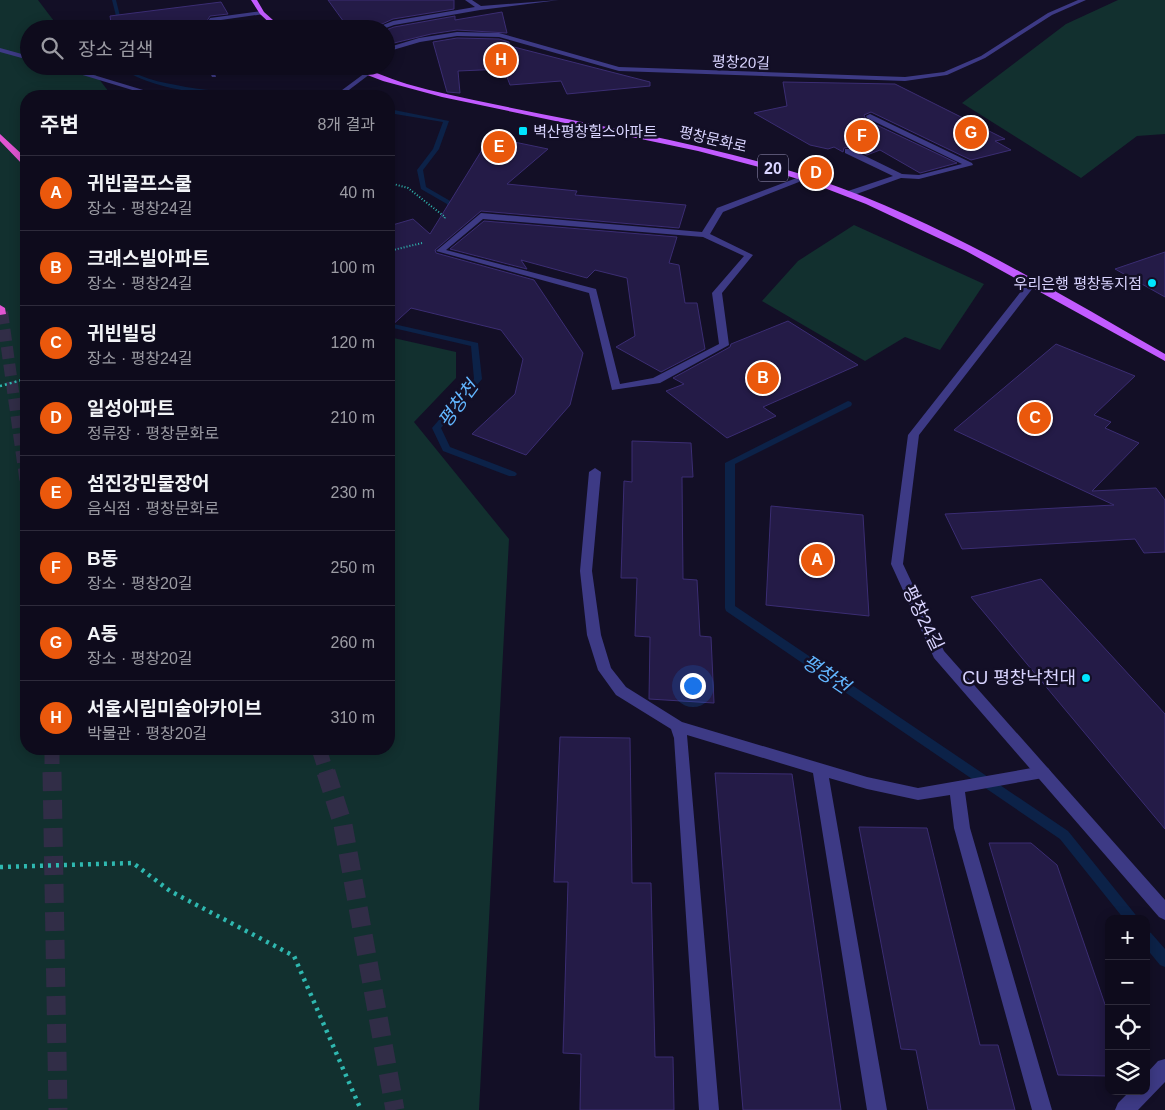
<!DOCTYPE html>
<html lang="ko">
<meta charset="utf-8">
<style>
:root{--surface:#0e0b1c;--page:#1c1929;--text:#f1f3f6;--muted:#9b9ba3;--line:#2e2b3b;--accent:#ea580c}
body{margin:0;font-family:Helvetica,"Noto Sans KR",sans-serif;background:var(--page);color:var(--text)}
.controls{position:absolute;right:15px;bottom:15px;display:grid;overflow:hidden;border-radius:10px;box-shadow:0 2px 12px #0003}
.controls button{width:45px;height:45px;display:grid;place-items:center;padding:0;border:0;border-bottom:1px solid var(--line);background:var(--surface);color:var(--text);font:25px sans-serif}
.you{position:absolute;left:692px;top:685px;width:18px;height:18px;margin:-12px;border:4px solid #fff;border-radius:50%;background:#1a73e8;box-shadow:0 0 0 8px #1a73e833}
.badge{display:grid;place-items:center;width:32px;height:32px;border-radius:50%;background:var(--accent);color:#fff;font-size:16px;font-weight:700}
.pin{position:absolute;translate:-50% -50%;border:2px solid #fff;box-shadow:0 1px 5px #0006}
.list{margin:0;padding:0;list-style:none}
h2{display:flex;justify-content:space-between;align-items:center;height:65px;margin:0;padding:0 20px;font-size:21px}
h2 small{font-size:16px;font-weight:400;color:var(--muted)}
.list li{display:grid;grid-template-columns:32px 1fr auto;gap:15px;align-items:center;box-sizing:border-box;height:75px;padding:0 20px;border-top:1px solid var(--line)}
.list b{display:block;font-size:19px;white-space:nowrap}
.list p{margin:0;font-size:16px;white-space:nowrap;color:var(--muted)}
.list em{font-size:16px;font-style:normal;color:var(--muted)}
.icon{flex:none;width:28px;height:28px;fill:none;stroke:currentColor;stroke-width:2;stroke-linecap:round;stroke-linejoin:round}
.map{position:relative;flex:none;width:1165px;height:1110px;overflow:hidden}
.search{position:absolute;background:var(--surface);box-shadow:0 2px 12px #0003;left:20px;top:20px;width:375px;height:55px;display:flex;align-items:center;gap:12px;box-sizing:border-box;padding:0 18px;border-radius:28px;color:var(--muted);font-size:19px}
.panel{position:absolute;background:var(--surface);box-shadow:0 2px 12px #0003;left:20px;top:90px;width:375px;height:665px;border-radius:20px}
.map>svg:first-child{display:block}
.green{fill:#12302f}
.lines{fill:none;stroke-linecap:round;stroke-linejoin:round}
.stream{fill:#0c2248;fill-rule:evenodd}
.building{fill:#241b47;stroke:#3b2d73}
.trunk-tunnel-far2{stroke:#312d47;stroke-width:12;stroke-dasharray:12 5.5;stroke-linecap:butt}
.trunk-tunnel-far1{stroke:#312d47;stroke-width:15;stroke-dasharray:15 8;stroke-linecap:butt}
.trunk-tunnel{stroke:#312d47;stroke-width:19;stroke-dasharray:19 9;stroke-linecap:butt}
.path-far2{stroke:#2fb8b0;stroke-width:2;stroke-dasharray:1 2;stroke-linecap:butt}
.path-far1{stroke:#2fb8b0;stroke-width:2.5;stroke-dasharray:2 3;stroke-linecap:butt}
.path{stroke:#2fb8b0;stroke-width:4.5;stroke-dasharray:3 5;stroke-linecap:butt}
.service{fill:#3d3a85;fill-rule:evenodd}
.minor{fill:#3d3a85;fill-rule:evenodd}
.primary{fill:#c25bff;fill-rule:evenodd}
.trunk{fill:#e055d1;fill-rule:evenodd}
.poi-dot{fill:#00e5ff;stroke:#130f26;stroke-width:2}
.labels{text-anchor:middle;dominant-baseline:central;stroke-width:5;stroke-linejoin:round;paint-order:stroke}
.far-street-label{font-size:15px;fill:#d9d4ff;stroke:#130f26}
.far-poi-label{font-size:15px;fill:#d9d4ff;stroke:#130f26;text-anchor:start}
.shield{fill:#130f26;stroke:#9e99be;stroke-width:1}
.shield-label{font-size:16px;font-weight:bold;fill:#d9d4ff}
.street-label{font-size:18px;fill:#d9d4ff;stroke:#130f26}
.poi-label{font-size:18px;fill:#d9d4ff;stroke:#130f26;text-anchor:end}
.water-label{font-size:19px;font-style:italic;fill:#62b6ff;stroke:#130f26}
</style>
<div class="map">
<svg width="1165" height="1110" viewBox="0 0 1165 1110">
<rect width="100%" height="100%" fill="#130f26"/>
<path class="green" d="M 0,0 L 38,0 L 60,29 L 29,29 L 29,66 L 89,66 L 112,96 L 26,96 L 26,749 L 389,749 L 389,337 L 456,352 L 456,378 L 414,422 L 509,539 L 479,1110 L 0,1110 Z
M 1118,0 L 1165,0 L 1165,134 L 1137,136 L 1081,178 L 962,103 L 1066,24 Z
M 854,225 L 984,284 L 940,350 L 905,337 L 865,361 L 762,301 L 798,261 Z"/>
<g class="lines">
<path class="stream" d="M 112,0 L 116,0 L 120,16 L 116,29 L 112,28 L 116,16 Z
M 119,66 C 127,66 131,71 139,75 C 151,80 164,83 176,85 C 214,93 253,92 291,94 L 294,96 C 247,99 156,96 119,66 Z
M 389,109 L 449,121 L 439,149 L 423,170 L 426,187 L 452,202 L 454,216 L 449,215 L 447,204 L 421,189 L 417,170 L 433,149 L 443,122 L 389,113 Z
M 389,323 L 478,343 L 482,379 L 441,428 L 450,447 L 515,472 L 517,474 L 515,476 L 509,476 L 443,451 L 432,428 L 474,379 L 471,346 L 389,327 Z
M 848,401 L 851,402 L 852,404 L 851,406 L 735,464 L 735,606 L 1068,831 L 1139,919 L 1124,919 L 1060,839 L 726,611 L 725,608 L 725,463 Z
M 1146,931 L 1151,933 L 1165,949 L 1165,967 L 1160,965 L 1146,948 Z"/>
</g>
<path class="building" d="M 328,0 L 454,0 L 454,9 L 393,19 L 371,29 L 349,29 Z
M 221,2 L 228,14 L 210,16 L 202,29 L 112,29 L 110,16 Z
M 502,12 L 507,33 L 457,30 L 431,34 L 386,45 L 386,30 L 394,27 L 455,16 L 455,20 Z
M 457,38 L 499,39 L 509,42 L 510,46 L 650,82 L 650,86 L 567,94 L 561,81 L 510,85 L 504,69 L 458,71 L 460,93 L 447,92 L 433,42 Z
M 783,82 L 895,84 L 1005,139 L 995,141 L 1011,150 L 971,160 L 871,112 L 864,115 L 866,120 L 957,163 L 920,173 L 880,150 L 867,155 L 851,147 L 844,148 L 843,152 L 834,147 L 828,149 L 810,145 L 754,113 L 787,106 Z
M 490,137 L 548,149 L 507,184 L 577,191 L 575,195 L 686,205 L 679,228 L 481,211 L 435,250 L 436,253 L 534,280 L 583,353 L 570,405 L 526,455 L 472,434 L 515,394 L 523,359 L 501,330 L 411,308 L 389,328 L 389,226 L 413,219 L 430,234 Z
M 484,221 L 677,237 L 669,263 L 679,265 L 685,303 L 697,303 L 705,349 L 661,372 L 616,347 L 635,336 L 627,278 L 595,270 L 587,278 L 521,260 L 527,269 L 450,249 Z
M 1165,252 L 1165,297 L 1115,269 Z
M 788,321 L 858,365 L 763,407 L 776,416 L 727,438 L 666,391 L 684,384 L 673,378 L 730,347 L 731,344 Z
M 1056,344 L 1135,376 L 1094,415 L 1111,422 L 1105,428 L 1139,443 L 1092,491 L 1156,488 L 1165,500 L 1165,552 L 1144,553 L 1135,539 L 962,549 L 945,514 L 1114,505 L 954,430 Z
M 632,441 L 691,443 L 693,477 L 682,477 L 683,579 L 697,580 L 700,636 L 711,637 L 714,703 L 649,699 L 650,637 L 635,636 L 637,578 L 621,578 L 624,481 L 632,482 Z
M 771,506 L 863,515 L 869,616 L 766,605 Z
M 1041,579 L 1165,714 L 1165,829 L 971,597 Z
M 560,737 L 630,738 L 632,883 L 651,883 L 655,1057 L 673,1057 L 674,1110 L 580,1110 L 581,1054 L 563,1053 L 568,882 L 554,882 Z
M 715,773 L 792,774 L 841,1110 L 743,1110 Z
M 859,827 L 927,828 L 980,1045 L 998,1045 L 1015,1110 L 928,1110 L 916,1050 L 901,1049 Z
M 989,843 L 1031,843 L 1057,865 L 1109,1016 L 1109,1076 L 1058,1075 Z"/>
<g class="lines">
<path class="trunk-tunnel-far2" d="M 2,312 L 26,484"/>
<path class="trunk-tunnel-far1" d="M 52,749 L 52,774
M 319,749 L 327,774"/>
<path class="trunk-tunnel" d="M 52,772 L 58,1110
M 326,772 L 343,825 L 395,1110"/>
<path class="path-far2" d="M 390,183 L 408,188 L 445,217 L 444,220
M 389,251 L 422,243"/>
<path class="path-far1" d="M 0,386 L 26,379"/>
<path class="path" d="M 0,867 L 133,863 L 170,891 L 294,956 L 361,1110"/>
<path class="service" d="M 262,11 L 264,14 L 214,21 L 210,29 L 204,29 L 210,18 Z
M 0,48 L 29,56 L 29,60 L 0,52 Z
M 53,66 L 64,66 L 163,96 L 152,96 Z
M 207,66 L 213,66 L 216,77 L 212,77 Z
M 365,73 L 370,74 L 341,96 L 334,96 Z
M 870,114 L 972,163 L 973,165 L 919,179 L 901,178 L 851,196 L 845,196 L 845,192 L 893,176 L 845,153 L 845,149 L 851,149 L 902,174 L 919,175 L 962,164 L 867,118 L 866,116 Z
M 802,176 L 809,178 L 723,212 L 710,234 L 753,255 L 722,293 L 729,345 L 660,383 L 612,390 L 589,293 L 436,251 L 481,213 L 702,232 L 717,208 ZM 483,219 L 703,237 L 744,256 L 712,293 L 719,344 L 653,378 L 620,384 L 596,289 L 446,250 Z
M 595,468 L 601,472 L 592,571 L 601,635 L 611,668 L 626,687 L 682,722 L 867,777 L 918,788 L 1043,766 L 1048,768 L 1051,772 L 1048,776 L 1043,778 L 965,792 L 970,828 L 1052,1110 L 1032,1110 L 954,828 L 950,795 L 918,800 L 867,789 L 829,778 L 887,1110 L 867,1110 L 813,773 L 687,735 L 719,1110 L 699,1110 L 674,738 L 671,729 L 616,695 L 598,670 L 587,635 L 580,571 L 589,472 Z
M 1165,1059 L 1165,1082 L 1138,1110 L 1115,1110 L 1118,1103 L 1130,1091 L 1146,1091 L 1146,1074 L 1158,1061 Z"/>
<path class="minor" d="M 465,0 L 472,0 L 481,6 L 559,0 L 480,10 L 394,25 L 383,29 L 373,29 L 393,21 L 475,7 Z
M 1078,0 L 1086,0 L 1052,15 L 985,58 L 947,75 L 905,81 L 619,71 L 499,37 L 457,36 L 420,42 L 386,52 L 386,48 L 419,38 L 457,32 L 499,33 L 619,67 L 905,77 L 944,72 L 981,56 L 1048,13 Z
M 1033,279 L 1038,282 L 1036,284 L 919,435 L 903,564 L 944,651 L 1165,900 L 1165,920 L 1159,917 L 934,658 L 891,564 L 908,435 L 1030,280 Z"/>
<path class="primary" d="M 251,0 L 257,0 L 264,12 L 283,29 L 276,29 L 260,14 Z
M 344,66 C 365,66 387,78 407,84 C 435,92 464,98 493,104 C 602,127 713,144 819,180 C 941,222 1053,290 1165,354 L 1165,361 L 966,251 L 866,204 L 814,184 L 759,167 L 698,151 L 442,97 L 383,81 Z"/>
<path class="trunk" d="M 0,134 L 26,158 L 26,166 L 23,165 L 0,141 Z
M 0,305 L 5,308 L 6,314 L 0,315 Z"/>
</g>
<g class="poi-dot">
<rect x="518" y="126" width="10" height="10" rx="2.5"/>
<circle cx="1152" cy="283" r="5"/>
<circle cx="1086" cy="678" r="5"/>
</g>
<g class="labels">
<g class="far-street-label">
<text transform="translate(741 62) rotate(2)">평창20길</text>
<text transform="translate(713 139) rotate(13)">평창문화로</text>
</g>
<g class="far-poi-label">
<text x="533" y="131">벽산평창힐스아파트</text>
<text x="1142" y="283" text-anchor="end">우리은행 평창동지점</text>
</g>
<rect class="shield" x="758" y="154.5" width="30" height="27" rx="4"/>
<g class="shield-label">
<text x="773" y="168">20</text>
</g>
<g class="street-label">
<text transform="translate(923 618) rotate(64)">평창24길</text>
</g>
<g class="poi-label">
<text x="1076" y="678">CU 평창낙천대</text>
</g>
<g class="water-label">
<text transform="translate(458 404) rotate(-54)">평창천</text>
<text transform="translate(826 674) rotate(34)">평창천</text>
</g>
</g>
</svg>
<div class="controls">
<button>+</button>
<button>−</button>
<button><svg class="icon" aria-label="locate" viewBox="0 0 24 24"><circle cx="12" cy="12" r="6"/><path d="M12 2v4M12 18v4M2 12h4M18 12h4"/></svg></button>
<button><svg class="icon" aria-label="layers" viewBox="0 0 24 24"><path d="M12 4l9 5-9 5-9-5zM3 14l9 5 9-5"/></svg></button>
</div>
<div class="you"></div>
<div class="pin badge" style="left:817px;top:560px">A</div>
<div class="pin badge" style="left:763px;top:378px">B</div>
<div class="pin badge" style="left:1035px;top:418px">C</div>
<div class="pin badge" style="left:816px;top:173px">D</div>
<div class="pin badge" style="left:499px;top:147px">E</div>
<div class="pin badge" style="left:862px;top:136px">F</div>
<div class="pin badge" style="left:971px;top:133px">G</div>
<div class="pin badge" style="left:501px;top:60px">H</div>
<div class="search"><svg class="icon" aria-label="search" viewBox="0 0 24 24"><circle cx="10" cy="10" r="6"/><path d="M15 15l6 6"/></svg>장소 검색</div>
<section class="panel">
<h2>주변<small>8개 결과</small></h2>
<ul class="list">
<li><span class="badge">A</span><div><b>귀빈골프스쿨</b><p>장소 · 평창24길</p></div><em>40 m</em></li>
<li><span class="badge">B</span><div><b>크래스빌아파트</b><p>장소 · 평창24길</p></div><em>100 m</em></li>
<li><span class="badge">C</span><div><b>귀빈빌딩</b><p>장소 · 평창24길</p></div><em>120 m</em></li>
<li><span class="badge">D</span><div><b>일성아파트</b><p>정류장 · 평창문화로</p></div><em>210 m</em></li>
<li><span class="badge">E</span><div><b>섬진강민물장어</b><p>음식점 · 평창문화로</p></div><em>230 m</em></li>
<li><span class="badge">F</span><div><b>B동</b><p>장소 · 평창20길</p></div><em>250 m</em></li>
<li><span class="badge">G</span><div><b>A동</b><p>장소 · 평창20길</p></div><em>260 m</em></li>
<li><span class="badge">H</span><div><b>서울시립미술아카이브</b><p>박물관 · 평창20길</p></div><em>310 m</em></li>
</ul>
</section>
</div>
